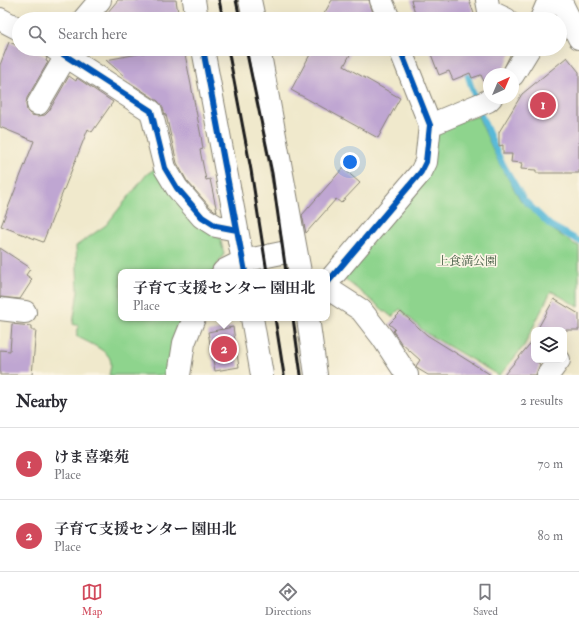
<!DOCTYPE html>
<meta charset="utf-8">
<style>
:root{--surface:#fff;--page:#f7f7f7;--text:#2b2b33;--muted:#7c7c81;--line:#e1e1e2;--accent:#d1495b}
body{margin:0;font-family:"IM FELL Double Pica","Noto Serif JP",serif;background:var(--page);color:var(--text)}
.controls{position:absolute;right:12px;bottom:12px;display:grid;overflow:hidden;border-radius:8px;box-shadow:0 4px 16px #0002}
.controls button{width:36px;height:36px;display:grid;place-items:center;padding:0;border:0;border-bottom:1px solid var(--line);background:var(--surface);color:var(--text);font:20px sans-serif}
.compass{position:absolute;left:483px;top:68px;width:36px;height:36px;border-radius:50%;background:var(--surface);box-shadow:0 4px 16px #0002;rotate:44deg}
.you{position:absolute;left:350px;top:162px;width:14px;height:14px;margin:-10px;border:3px solid #fff;border-radius:50%;background:#1a73e8;box-shadow:0 0 0 6px #1a73e833}
.badge{display:grid;place-items:center;width:26px;height:26px;border-radius:50%;background:var(--accent);color:#fff;font-size:13px;font-weight:700}
.pin{position:absolute;translate:-50% -50%;border:2px solid #fff;box-shadow:0 1px 4px #0006}
.popup{position:absolute;left:118px;top:269px;width:212px;height:52px;box-sizing:border-box;display:grid;place-content:center;border-radius:8px;background:var(--surface);filter:drop-shadow(0 1px 3px #0005);font-size:13px;white-space:nowrap;color:var(--muted)}
.popup b{font-size:15px;color:var(--text)}
.popup::after{content:'';position:absolute;left:50%;top:100%;margin-left:-8px;border:8px solid transparent;border-top-color:var(--surface)}
.list{margin:0;padding:0;list-style:none}
h2{display:flex;justify-content:space-between;align-items:center;height:52px;margin:0;padding:0 16px;font-size:17px}
h2 small{font-size:13px;font-weight:400;color:var(--muted)}
.list li{display:grid;grid-template-columns:26px 1fr auto;gap:12px;align-items:center;box-sizing:border-box;height:72px;padding:0 16px;border-top:1px solid var(--line)}
.list b{display:block;font-size:15px;white-space:nowrap}
.list p{margin:0;font-size:13px;white-space:nowrap;color:var(--muted)}
.list em{font-size:13px;font-style:normal;color:var(--muted)}
.icon{flex:none;width:22px;height:22px;fill:none;stroke:currentColor;stroke-width:2;stroke-linecap:round;stroke-linejoin:round}
.map{position:relative;flex:none;width:579px;height:375px;overflow:hidden}
.search{position:absolute;background:var(--surface);box-shadow:0 4px 16px #0002;left:12px;right:12px;top:12px;height:44px;display:flex;align-items:center;gap:10px;box-sizing:border-box;padding:0 14px;border-radius:22px;color:var(--muted);font-size:15px}
.sheet{height:196px;background:var(--surface)}
nav{display:flex;justify-content:space-around;align-items:center;box-sizing:border-box;height:56px;border-top:1px solid var(--line);background:var(--surface);font-size:11px;color:var(--muted)}
nav a{display:grid;justify-items:center;gap:2px}
nav .on{color:var(--accent)}
.map>svg:first-child{display:block}
.green{fill:#8ed48d;stroke:#557854}
.lines{fill:none;stroke-linecap:round;stroke-linejoin:round}
.stream{stroke:#59b9d8;stroke-width:6}
.building{fill:#bfa6d2}
.minor-casing{stroke:#868274;stroke-width:24}
.minor{stroke:#fff;stroke-width:22}
.rail{stroke:#1c1c1c;stroke-width:3}
.cycleway-casing{stroke:#fcf5e5;stroke-width:8}
.cycleway{stroke:#0057b8;stroke-width:6}
.labels{text-anchor:middle;dominant-baseline:central;stroke-width:3.5;stroke-linejoin:round;paint-order:stroke}
.park-label{font-size:12px;fill:#445c44;stroke:#fcf5e5}
</style>
<div class="map">
<svg width="579" height="375" viewBox="0 0 579 375">
<rect width="100%" height="100%" fill="#fcf5e5"/>
<filter id="ink" filterUnits="userSpaceOnUse"><feTurbulence type="fractalNoise" baseFrequency=".025" numOctaves="2"/><feDisplacementMap in="SourceGraphic" scale="8" xChannelSelector="R" yChannelSelector="G"/><feConvolveMatrix kernelMatrix="1 2 1 2 8 2 1 2 1" color-interpolation-filters="sRGB"/></filter>
<filter id="wash" filterUnits="userSpaceOnUse"><feTurbulence type="fractalNoise" baseFrequency=".012" numOctaves="4" result="noise"/><feDisplacementMap in="SourceGraphic" scale="16" xChannelSelector="R" yChannelSelector="G"/><feGaussianBlur stdDeviation="0.9" result="paint"/><feColorMatrix in="noise" values="0 0 0 0 0 0 0 0 0 0 0 0 0 0 0 0 0 1.4 0 .05"/><feComposite in="paint" operator="in"/></filter>
<g filter="url(#wash)">
<rect width="100%" height="100%" fill="#f0e9cc"/>
<path class="green" d="M 478,116 L 498,161 L 521,201 L 549,227 L 574,244 L 579,246 L 579,307 L 551,291 L 524,346 L 500,375 L 498,375 L 426,333 L 400,309 L 392,317 L 341,276 L 444,126 Z
M 159,166 L 219,234 L 224,254 L 213,272 L 121,272 L 121,318 L 187,318 L 171,375 L 109,375 C 110,370 112,364 110,359 C 107,350 85,341 76,336 L 79,326 L 73,324 L 78,291 L 76,246 L 106,225 L 147,174 Z"/>
<g class="lines">
<path class="stream" d="M 465,68 L 481,115 L 501,161 L 524,200 L 550,225 L 579,241"/>
</g>
<g id="blocks">
<path class="building" d="M 118,0 L 176,0 L 179,19 L 102,19 Z
M 332,0 L 369,0 L 373,13 L 370,19 L 321,19 Z
M 411,0 L 469,0 L 476,19 L 417,19 Z
M 9,42 L 19,46 L 19,49 L 28,49 L 45,56 L 47,58 L 46,61 L 48,62 L 27,98 L 26,104 L 27,111 L 31,115 L 38,116 L 45,115 L 49,111 L 69,76 L 76,81 L 77,78 L 113,102 L 92,132 L 88,129 L 43,242 L 1,226 L 34,141 L 0,127 L 0,65 Z
M 165,49 L 184,49 L 201,136 L 203,149 L 200,150 L 206,180 L 210,179 L 217,212 L 210,207 L 187,181 L 177,163 L 166,115 L 165,115 L 163,108 L 158,101 L 123,78 L 124,76 L 106,60 Z
M 313,49 L 353,49 L 344,66 L 400,98 L 378,138 L 291,90 Z
M 429,49 L 513,49 L 501,74 L 489,74 L 489,85 L 486,86 L 481,75 L 472,78 L 470,73 L 453,80 L 449,71 L 439,75 Z
M 567,57 L 579,72 L 579,173 L 536,173 L 536,170 L 521,169 L 522,163 L 511,162 L 512,154 L 503,154 L 503,145 L 499,146 L 499,132 L 522,94 Z
M 343,168 L 360,183 L 341,203 L 336,199 L 306,233 L 302,215 Z
M 0,248 L 29,267 L 29,268 L 30,269 L 26,275 L 32,279 L 30,281 L 31,282 L 20,299 L 0,297 Z
M 554,299 L 579,314 L 579,330 L 537,330 Z
M 401,312 L 427,335 L 491,375 L 428,375 L 418,369 L 416,366 L 420,360 L 401,343 L 393,331 L 395,329 L 389,324 Z
M 12,324 L 31,326 L 31,330 L 36,330 L 32,375 L 0,375 L 0,350 L 10,351 Z
M 233,327 L 239,367 L 215,371 L 208,332 Z
M 534,339 L 534,360 L 540,364 L 536,375 L 504,375 Z"/>
</g>
</g>
<g filter="url(#ink)">
<use href="#blocks" fill-opacity="0" stroke="#868274" stroke-width="1"/>
<g class="lines">
<defs>
<path id="minor" d="M 194,0 L 197,19
M 250,0 L 254,19
M 381,0 L 389,19
M 487,0 L 489,11 L 506,19
M 560,0 L 579,38
M 0,19 L 19,29
M 84,19 L 100,0
M 541,19 L 549,0
M 55,49 L 151,111 L 165,168 L 177,188 L 202,217 L 216,226 L 237,230
M 203,49 L 245,272
M 259,49 L 300,272
M 513,75 L 529,49
M 38,104 L 66,56
M 430,125 L 488,101 L 491,98
M 223,272 L 225,270 L 243,261 L 296,250
M 327,283 L 421,172 L 426,162 L 430,125 L 400,49
M 327,288 L 361,310 L 382,337 L 407,375
M 0,309 L 25,312
M 252,318 L 262,375
M 308,318 L 316,375
M 179,375 L 184,343 L 194,318
M 548,375 L 559,360"/>
</defs>
<use href="#minor" class="minor-casing"/>
<use href="#minor" class="minor"/>
<path class="rail" d="M 219,0 L 223,19
M 236,0 L 240,19
M 228,49 L 251,170 L 267,272
M 246,49 L 272,173 L 286,272
M 275,318 L 284,375
M 293,318 L 301,375"/>
<defs>
<path id="cycleway" d="M 55,49 L 151,111 L 165,168 L 177,188 L 202,217 L 216,226 L 237,230
M 203,49 L 245,272
M 327,283 L 421,172 L 426,162 L 430,125 L 400,49"/>
</defs>
<use href="#cycleway" class="cycleway-casing"/>
<use href="#cycleway" class="cycleway"/>
</g>
</g>
<g class="labels">
<g class="park-label">
<text x="467" y="261">上食満公園</text>
</g>
</g>
</svg>
<div class="controls">
<button><svg class="icon" aria-label="layers" viewBox="0 0 24 24"><path d="M12 4l9 5-9 5-9-5zM3 14l9 5 9-5"/></svg></button>
</div>
<svg class="compass" viewBox="-18 -18 36 36"><path d="M0-13l5 13h-10z" fill="#e53935"/><path d="M0 13l5-13h-10z" fill="#7c7c81"/></svg>
<div class="you"></div>
<div class="pin badge" style="left:543px;top:105px">1</div>
<div class="pin badge" style="left:224px;top:349px">2</div>
<div class="popup"><b>子育て支援センター 園田北</b>Place</div>
<div class="search"><svg class="icon" aria-label="search" viewBox="0 0 24 24"><circle cx="10" cy="10" r="6"/><path d="M15 15l6 6"/></svg>Search here</div>
</div>
<section class="sheet">
<h2>Nearby<small>2 results</small></h2>
<ul class="list">
<li><span class="badge">1</span><div><b>けま喜楽苑</b><p>Place</p></div><em>70 m</em></li>
<li><span class="badge">2</span><div><b>子育て支援センター 園田北</b><p>Place</p></div><em>80 m</em></li>
</ul>
</section>
<nav>
<a class="on"><svg class="icon" aria-label="map" viewBox="0 0 24 24"><path d="M3 6l6-2 6 2 6-2v14l-6 2-6-2-6 2zM9 4v14M15 6v14"/></svg>Map</a>
<a><svg class="icon" aria-label="directions" viewBox="0 0 24 24"><path d="M12 3l9 9-9 9-9-9zM9 14v-3h6M13 9l2 2-2 2"/></svg>Directions</a>
<a><svg class="icon" aria-label="saved" viewBox="0 0 24 24"><path d="M7 4h10v16l-5-4-5 4z"/></svg>Saved</a>
</nav>
